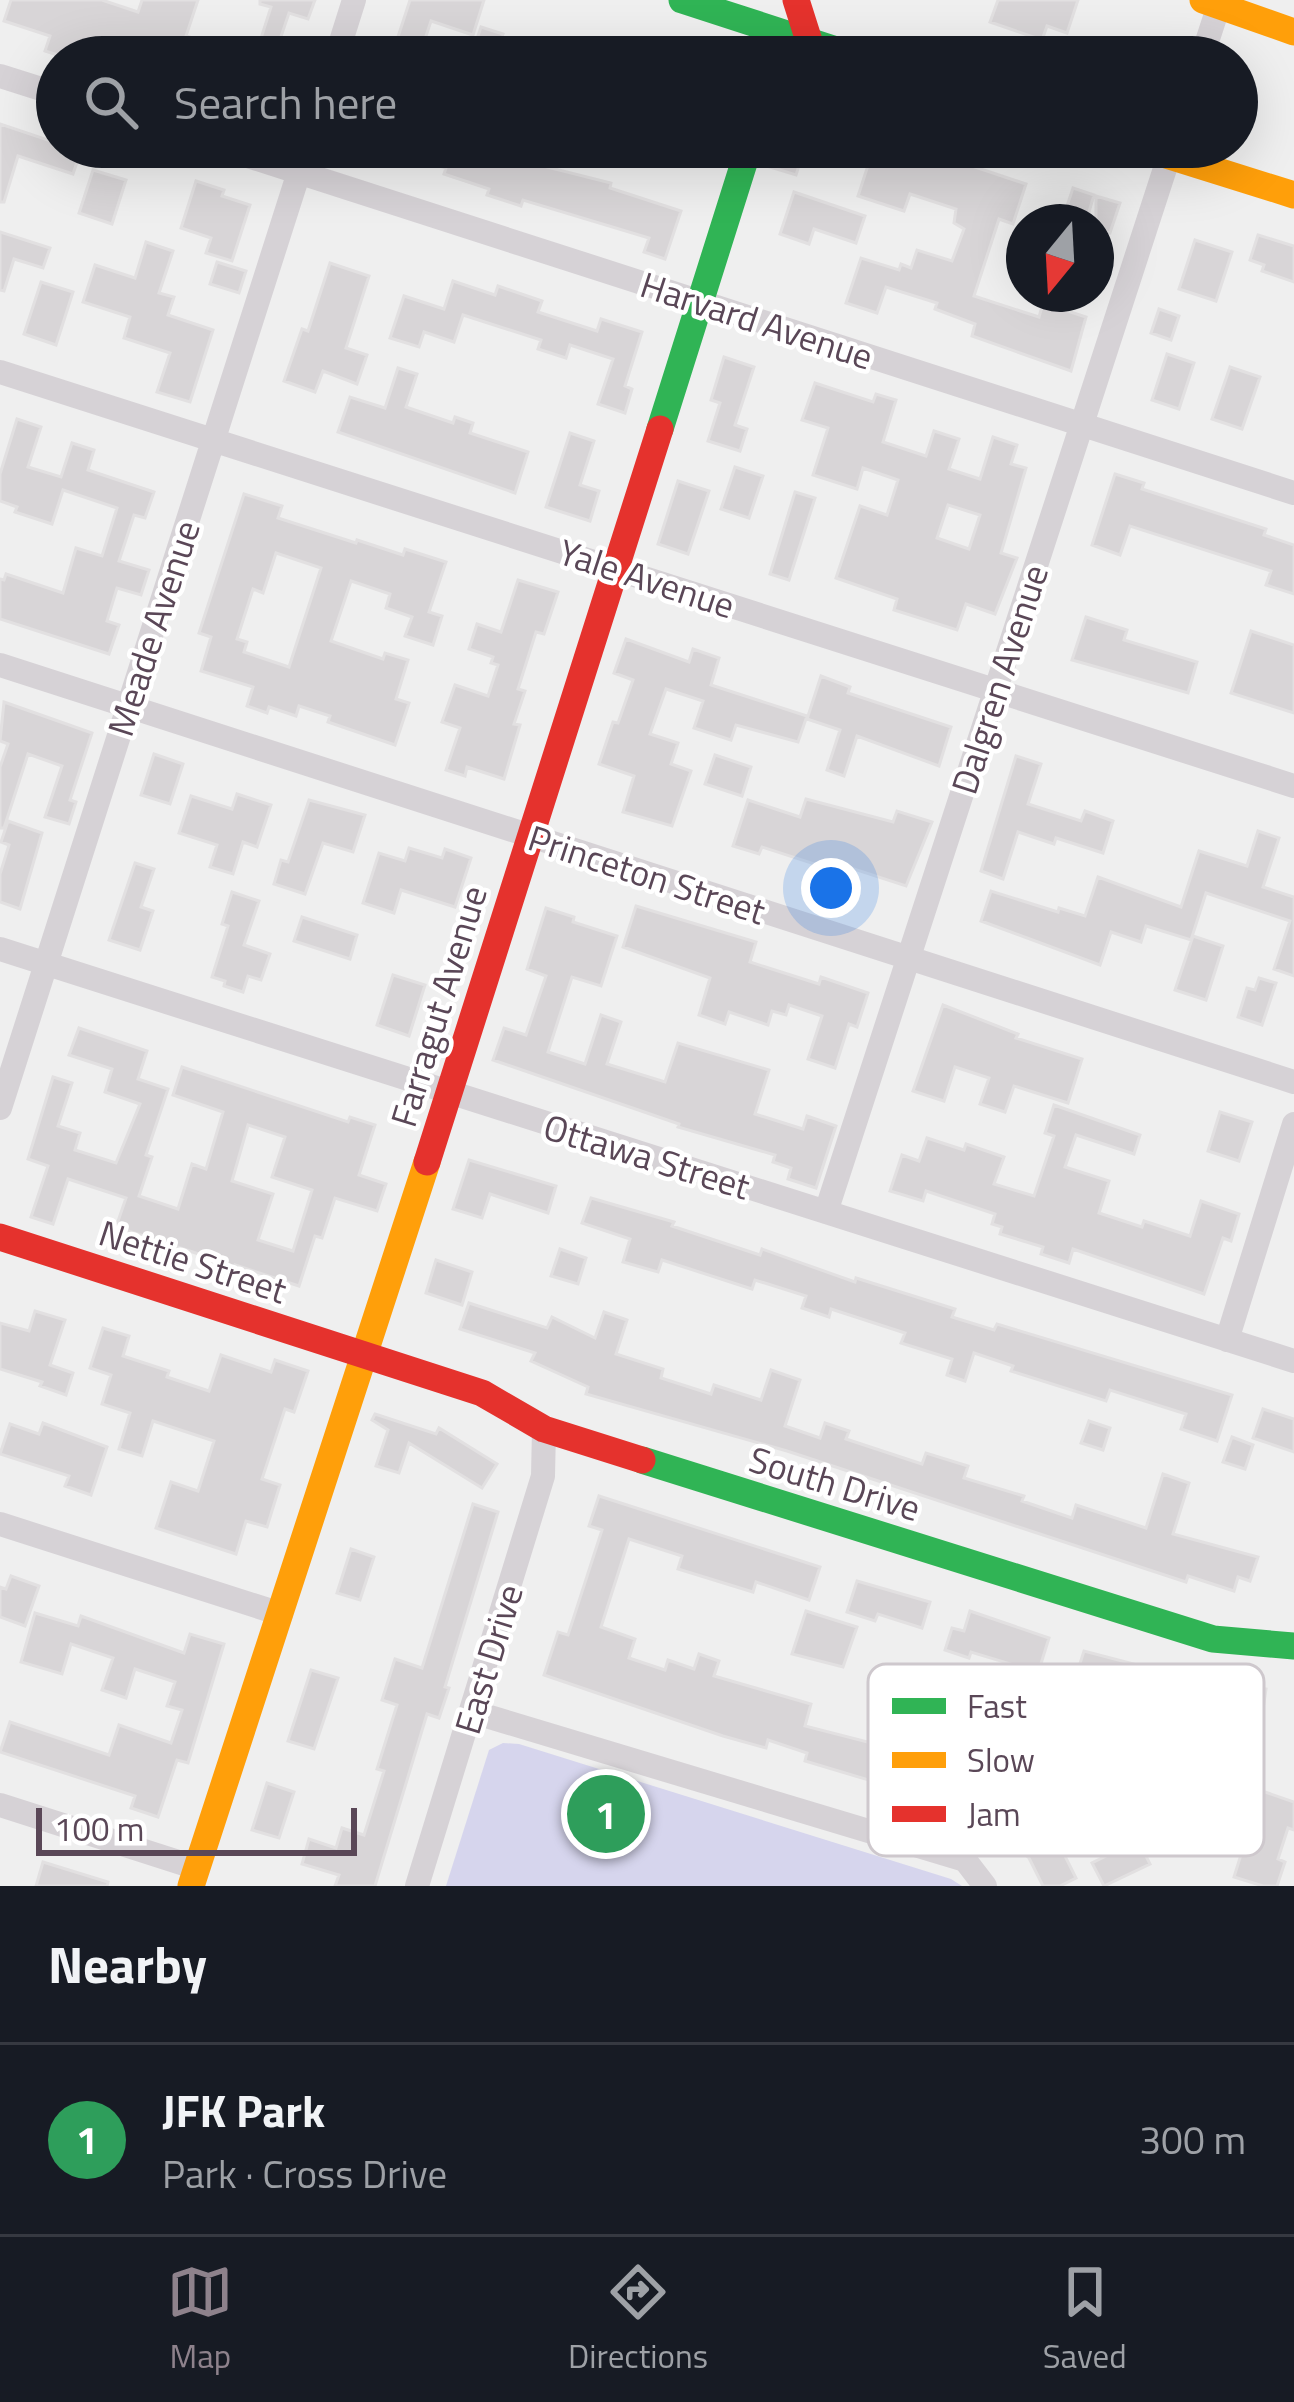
<!DOCTYPE html>
<meta charset="utf-8">
<style>
:root{--surface:#171b24;--page:#242831;--text:#f1f3f6;--muted:#9ea1a6;--line:#363941;--accent:#8e828c}
body{margin:0;font-family:"Titillium Web",sans-serif;background:var(--page);color:var(--text)}
.compass{position:absolute;left:1006px;top:204px;width:108px;height:108px;border-radius:50%;background:var(--surface);box-shadow:0 12px 48px #0002;rotate:198deg}
.scale{position:absolute;left:36px;bottom:30px;width:321px;box-sizing:border-box;padding-left:12px;border:6px solid #5a4757;border-top:0;font-size:33px;line-height:42px;white-space:nowrap;color:#5a4757;-webkit-text-stroke:9px #fff;paint-order:stroke}
.you{position:absolute;left:831px;top:888px;width:42px;height:42px;margin:-30px;border:9px solid #fff;border-radius:50%;background:#1a73e8;box-shadow:0 0 0 18px #1a73e833}
.badge{display:grid;place-items:center;width:78px;height:78px;border-radius:50%;background:var(--accent);color:#fff;font-size:39px;font-weight:700}
.pin{position:absolute;translate:-50% -50%;border:6px solid #fff;box-shadow:0 3px 12px #0006}
.list{margin:0;padding:0;list-style:none}
h2{display:flex;justify-content:space-between;align-items:center;height:156px;margin:0;padding:0 48px;font-size:51px}
h2 small{font-size:39px;font-weight:400;color:var(--muted)}
.list li{display:grid;grid-template-columns:78px 1fr auto;gap:36px;align-items:center;box-sizing:border-box;height:192px;padding:0 48px;border-top:3px solid var(--line)}
.list b{display:block;font-size:45px;white-space:nowrap}
.list p{margin:0;font-size:39px;white-space:nowrap;color:var(--muted)}
.list em{font-size:39px;font-style:normal;color:var(--muted)}
.icon{flex:none;width:66px;height:66px;fill:none;stroke:currentColor;stroke-width:2;stroke-linecap:round;stroke-linejoin:round}
.map{position:relative;flex:none;width:1294px;height:1886px;overflow:hidden}
.search{position:absolute;background:var(--surface);box-shadow:0 12px 48px #0002;left:36px;right:36px;top:36px;height:132px;display:flex;align-items:center;gap:30px;box-sizing:border-box;padding:0 42px;border-radius:66px;color:var(--muted);font-size:45px}
.sheet{height:348px;background:var(--surface)}
nav{display:flex;justify-content:space-around;align-items:center;box-sizing:border-box;height:168px;border-top:3px solid var(--line);background:var(--surface);font-size:33px;color:var(--muted)}
nav a{display:grid;justify-items:center;gap:6px}
nav .on{color:var(--accent)}
.map>svg:first-child{display:block}
.green{fill:#d6d5ed}
.building{fill:#d8d5d7;stroke:#e2e0e1;stroke-width:3;fill-rule:evenodd}
.lines{fill:none;stroke-linecap:round;stroke-linejoin:round}
.street{stroke:#d6d2d6;stroke-width:24}
.fast{stroke:#30b455;stroke-width:27}
.slow{stroke:#ff9f0a;stroke-width:27}
.jam{stroke:#e5322d;stroke-width:27}
.labels{text-anchor:middle;dominant-baseline:central;stroke-width:9;stroke-linejoin:round;paint-order:stroke}
.street-label{font-size:36px;fill:#5a4757;stroke:#fff}
.key{fill:#fff;stroke:#cec8cd;stroke-width:3}
.key-label{font-size:33px;fill:#5a4757}
</style>
<div class="map">
<svg width="1294" height="1886" viewBox="0 0 1294 1886">
<rect width="100%" height="100%" fill="#efefef"/>
<path class="green" d="M 503,1743 L 519,1744 L 951,1879 L 962,1886 L 446,1886 L 489,1750 Z"/>
<path class="building" d="M 11,0 L 102,0 L 138,12 L 142,0 L 198,0 L 186,36 L 241,53 L 240,57 L 101,57 L 79,50 L 77,57 L 64,57 L 45,51 L 50,36 L 4,21 Z
M 260,0 L 315,0 L 308,19 L 289,13 L 274,57 L 255,57 L 271,7 L 260,4 Z
M 410,0 L 484,0 L 473,35 L 431,21 L 419,57 L 394,49 Z
M 998,0 L 1078,0 L 1067,33 L 1047,26 L 1042,40 L 990,22 Z
M 481,27 L 503,34 L 495,57 L 471,57 Z
M 0,124 L 57,143 L 57,147 L 81,150 L 73,174 L 18,156 L 4,202 L 0,202 Z
M 392,147 L 479,147 L 517,158 L 520,147 L 540,147 L 535,164 L 611,183 L 610,188 L 681,211 L 665,259 L 644,252 L 649,238 L 523,200 L 521,206 L 487,195 L 489,189 L 444,174 L 446,168 L 391,151 Z
M 777,147 L 804,151 L 796,175 L 770,167 Z
M 874,147 L 951,147 L 970,153 L 966,164 L 1026,184 L 1013,224 L 999,219 L 974,296 L 1039,317 L 1043,303 L 1086,317 L 1071,371 L 972,336 L 975,324 L 935,309 L 937,303 L 886,287 L 877,313 L 846,303 L 861,258 L 899,270 L 901,264 L 911,268 L 917,250 L 952,261 L 964,229 L 954,223 L 956,209 L 910,194 L 904,211 L 858,196 Z
M 93,170 L 126,180 L 112,224 L 79,213 Z
M 196,181 L 224,190 L 222,196 L 250,205 L 232,261 L 206,253 L 211,238 L 181,228 Z
M 1073,188 L 1094,195 L 1086,222 L 1063,218 Z
M 794,192 L 865,216 L 856,243 L 814,229 L 809,244 L 780,234 Z
M 1096,196 L 1120,203 L 1110,233 L 1096,229 Z
M 0,232 L 50,248 L 43,268 L 14,259 L 4,291 L 0,290 Z
M 1258,235 L 1294,246 L 1294,282 L 1262,271 L 1264,265 L 1250,260 Z
M 1195,240 L 1232,252 L 1216,301 L 1179,289 Z
M 146,242 L 173,251 L 159,293 L 174,297 L 168,315 L 213,330 L 190,402 L 157,392 L 170,353 L 124,338 L 130,317 L 83,302 L 95,265 L 135,278 Z
M 217,262 L 246,271 L 239,293 L 210,284 Z
M 330,263 L 369,276 L 346,348 L 367,355 L 357,384 L 323,371 L 315,392 L 284,381 L 302,329 L 308,331 Z
M 453,281 L 495,295 L 498,286 L 542,301 L 538,312 L 597,331 L 601,319 L 642,332 L 625,386 L 632,389 L 625,413 L 598,404 L 613,359 L 570,345 L 566,358 L 538,349 L 541,340 L 463,315 L 454,342 L 424,332 L 419,347 L 390,338 L 404,296 L 444,309 Z
M 41,282 L 73,292 L 56,345 L 24,334 Z
M 1159,309 L 1179,316 L 1171,340 L 1151,333 Z
M 1167,354 L 1194,363 L 1179,409 L 1152,400 Z
M 724,357 L 754,367 L 735,425 L 747,429 L 740,451 L 708,441 L 720,403 L 711,400 Z
M 1230,367 L 1260,377 L 1242,429 L 1212,419 Z
M 398,368 L 417,374 L 406,407 L 453,423 L 455,417 L 473,423 L 470,433 L 528,452 L 515,493 L 338,432 L 350,397 L 385,408 Z
M 815,383 L 873,402 L 876,394 L 896,400 L 883,442 L 926,456 L 934,431 L 959,439 L 949,469 L 980,479 L 993,437 L 1017,445 L 1011,464 L 1026,468 L 1001,553 L 1017,558 L 995,614 L 966,604 L 957,630 L 894,610 L 897,599 L 836,578 L 860,506 L 887,515 L 898,480 L 863,468 L 857,489 L 813,475 L 828,428 L 802,420 ZM 948,505 L 980,515 L 969,549 L 937,538 Z
M 17,419 L 41,427 L 28,467 L 61,477 L 72,443 L 94,450 L 88,470 L 154,492 L 145,518 L 134,515 L 119,561 L 149,570 L 141,595 L 117,588 L 107,621 L 119,625 L 109,654 L 0,619 L 0,579 L 4,580 L 6,574 L 63,593 L 76,548 L 102,556 L 117,508 L 63,490 L 52,524 L 15,512 L 17,507 L 0,501 L 0,474 Z
M 570,433 L 594,441 L 580,485 L 599,491 L 590,521 L 546,507 Z
M 735,467 L 763,476 L 749,518 L 721,509 Z
M 1115,474 L 1144,483 L 1142,489 L 1266,529 L 1264,535 L 1294,545 L 1294,594 L 1266,585 L 1271,571 L 1130,526 L 1120,555 L 1092,545 Z
M 678,481 L 709,491 L 688,554 L 658,544 Z
M 795,492 L 815,498 L 789,580 L 770,574 Z
M 244,494 L 282,506 L 278,518 L 356,543 L 357,540 L 403,555 L 405,549 L 446,562 L 429,612 L 442,616 L 433,645 L 405,636 L 412,617 L 386,608 L 390,594 L 351,581 L 331,641 L 383,659 L 385,653 L 408,660 L 396,699 L 409,703 L 395,745 L 328,722 L 330,716 L 299,706 L 296,716 L 269,707 L 267,713 L 247,706 L 253,687 L 201,671 L 211,637 L 199,633 ZM 276,553 L 321,568 L 289,667 L 244,652 L 247,642 L 237,639 L 253,589 L 263,593 Z
M 518,580 L 558,592 L 544,634 L 536,632 L 518,689 L 525,691 L 514,724 L 520,725 L 504,779 L 467,767 L 465,776 L 446,770 L 460,728 L 442,722 L 455,685 L 488,696 L 498,665 L 491,663 L 493,657 L 469,649 L 477,624 L 501,632 Z
M 1086,617 L 1127,630 L 1124,640 L 1197,662 L 1188,693 L 1072,660 Z
M 1251,631 L 1294,645 L 1294,713 L 1231,693 Z
M 626,639 L 689,662 L 693,649 L 719,658 L 711,685 L 807,716 L 798,742 L 736,725 L 731,740 L 694,728 L 703,701 L 666,689 L 650,734 L 678,743 L 671,764 L 691,771 L 672,826 L 623,812 L 634,776 L 599,764 L 613,722 L 618,723 L 633,680 L 614,673 Z
M 821,676 L 850,687 L 848,693 L 951,727 L 939,766 L 857,736 L 844,776 L 827,770 L 840,730 L 807,719 Z
M 4,702 L 92,733 L 70,800 L 76,802 L 69,824 L 45,817 L 62,766 L 28,754 L 4,828 L 0,828 L 0,767 L 8,744 L 0,741 Z
M 154,754 L 183,764 L 170,804 L 141,795 Z
M 715,755 L 751,767 L 742,796 L 705,784 Z
M 1016,756 L 1041,764 L 1028,804 L 1081,821 L 1085,811 L 1113,821 L 1103,853 L 1056,838 L 1054,844 L 1018,832 L 1003,879 L 981,871 Z
M 237,794 L 271,805 L 257,847 L 243,842 L 233,874 L 210,867 L 217,845 L 179,833 L 191,796 L 232,809 Z
M 806,799 L 893,822 L 897,811 L 932,822 L 906,886 L 848,867 L 845,874 L 762,847 L 759,854 L 733,846 L 748,800 L 800,817 Z
M 309,800 L 365,815 L 353,852 L 323,843 L 305,894 L 274,884 L 281,860 L 288,862 Z
M 8,821 L 42,833 L 20,909 L 0,902 L 0,874 L 9,845 L 1,842 Z
M 1258,831 L 1279,838 L 1263,887 L 1294,897 L 1294,976 L 1274,969 L 1290,921 L 1206,893 L 1191,940 L 1146,926 L 1141,942 L 1111,932 L 1100,965 L 981,921 L 991,891 L 1058,912 L 1059,908 L 1085,916 L 1098,877 L 1181,907 L 1199,851 L 1247,866 Z
M 409,848 L 442,858 L 445,849 L 471,858 L 455,907 L 401,890 L 394,913 L 363,903 L 379,853 L 405,861 Z
M 135,863 L 154,869 L 141,907 L 153,911 L 140,950 L 109,940 Z
M 232,892 L 259,901 L 244,945 L 270,954 L 261,980 L 248,976 L 243,992 L 224,986 L 225,981 L 212,977 L 228,926 L 222,924 Z
M 636,906 L 756,942 L 750,962 L 819,984 L 821,977 L 868,993 L 857,1027 L 849,1024 L 835,1068 L 808,1059 L 822,1016 L 789,1005 L 786,1015 L 772,1011 L 768,1025 L 729,1012 L 725,1024 L 699,1015 L 710,978 L 623,947 Z
M 546,908 L 574,917 L 573,922 L 617,936 L 601,986 L 572,977 L 548,1052 L 585,1064 L 601,1015 L 621,1022 L 607,1064 L 665,1082 L 678,1043 L 769,1070 L 755,1114 L 803,1129 L 807,1116 L 836,1126 L 816,1188 L 788,1179 L 791,1168 L 773,1162 L 775,1155 L 678,1127 L 679,1124 L 493,1060 L 504,1028 L 526,1035 L 546,976 L 527,969 Z
M 302,917 L 357,935 L 350,959 L 294,941 Z
M 1193,936 L 1223,946 L 1206,1000 L 1175,990 Z
M 393,975 L 425,985 L 409,1036 L 377,1025 Z
M 1259,978 L 1276,983 L 1262,1025 L 1238,1017 L 1247,988 L 1255,990 Z
M 943,1005 L 1018,1034 L 1016,1038 L 1082,1059 L 1068,1103 L 1014,1086 L 1005,1112 L 980,1104 L 989,1078 L 955,1067 L 944,1101 L 913,1091 Z
M 79,1028 L 147,1051 L 138,1079 L 168,1089 L 146,1155 L 152,1157 L 139,1196 L 178,1209 L 192,1164 L 206,1169 L 223,1112 L 173,1095 L 182,1067 L 348,1122 L 350,1117 L 375,1125 L 359,1175 L 386,1184 L 377,1211 L 335,1198 L 322,1238 L 315,1236 L 299,1286 L 235,1265 L 233,1271 L 209,1263 L 211,1258 L 116,1227 L 126,1198 L 68,1179 L 53,1224 L 31,1217 L 48,1166 L 28,1159 L 53,1077 L 72,1083 L 58,1126 L 80,1133 L 75,1150 L 116,1163 L 140,1104 L 105,1092 L 112,1069 L 69,1055 ZM 248,1125 L 285,1137 L 272,1177 L 312,1190 L 293,1251 L 258,1240 L 273,1194 L 232,1181 Z
M 1054,1105 L 1140,1135 L 1134,1154 L 1076,1135 L 1065,1167 L 1109,1181 L 1099,1213 L 1142,1227 L 1144,1221 L 1190,1236 L 1201,1201 L 1239,1214 L 1231,1241 L 1223,1238 L 1204,1294 L 1073,1249 L 1069,1263 L 1041,1254 L 1043,1247 L 1000,1234 L 1002,1227 L 992,1224 L 995,1214 L 926,1191 L 923,1201 L 890,1191 L 902,1155 L 919,1161 L 927,1138 L 964,1150 L 966,1144 L 1004,1157 L 994,1184 L 1034,1196 L 1054,1136 L 1045,1133 Z
M 1220,1112 L 1252,1122 L 1239,1161 L 1208,1151 Z
M 469,1160 L 556,1186 L 548,1213 L 490,1194 L 482,1218 L 453,1209 Z
M 591,1198 L 674,1222 L 672,1226 L 760,1255 L 762,1249 L 855,1282 L 856,1278 L 955,1309 L 952,1317 L 994,1330 L 997,1324 L 1232,1395 L 1217,1441 L 1181,1429 L 1186,1414 L 1110,1390 L 1106,1401 L 1011,1371 L 1013,1366 L 974,1353 L 965,1381 L 947,1375 L 952,1359 L 901,1343 L 905,1333 L 831,1309 L 829,1317 L 802,1308 L 806,1296 L 755,1280 L 752,1289 L 662,1260 L 658,1272 L 623,1262 L 630,1239 L 582,1223 Z
M 560,1249 L 586,1258 L 578,1284 L 551,1276 Z
M 436,1260 L 472,1272 L 462,1305 L 426,1293 Z
M 469,1303 L 547,1328 L 552,1317 L 595,1338 L 604,1312 L 627,1320 L 616,1354 L 663,1369 L 661,1378 L 711,1394 L 714,1385 L 761,1400 L 771,1370 L 800,1380 L 785,1426 L 820,1438 L 825,1423 L 849,1431 L 846,1439 L 922,1464 L 926,1453 L 968,1466 L 964,1478 L 1024,1496 L 1022,1501 L 1072,1518 L 1076,1505 L 1146,1528 L 1163,1474 L 1189,1483 L 1173,1534 L 1258,1557 L 1250,1581 L 1238,1577 L 1234,1591 L 1188,1576 L 1186,1582 L 787,1451 L 586,1394 L 588,1387 L 531,1361 L 535,1353 L 460,1329 Z
M 35,1311 L 65,1320 L 50,1365 L 73,1373 L 66,1395 L 40,1386 L 42,1382 L 0,1369 L 0,1323 L 29,1331 Z
M 103,1328 L 129,1336 L 123,1356 L 169,1371 L 167,1377 L 209,1391 L 221,1355 L 271,1372 L 275,1360 L 308,1371 L 294,1412 L 285,1409 L 262,1479 L 280,1485 L 267,1527 L 246,1521 L 236,1554 L 156,1528 L 171,1482 L 198,1491 L 214,1441 L 153,1421 L 142,1456 L 119,1449 L 130,1413 L 102,1404 L 111,1375 L 90,1368 Z
M 1263,1409 L 1294,1419 L 1294,1452 L 1253,1438 Z
M 375,1414 L 436,1434 L 439,1428 L 497,1464 L 482,1488 L 409,1443 L 399,1473 L 376,1466 L 388,1430 L 372,1420 Z
M 1089,1421 L 1110,1428 L 1103,1450 L 1081,1443 Z
M 43,1423 L 107,1447 L 91,1495 L 65,1486 L 69,1476 L 0,1454 L 10,1424 L 39,1434 Z
M 1232,1437 L 1253,1445 L 1245,1469 L 1223,1462 Z
M 599,1496 L 820,1567 L 809,1600 L 756,1582 L 753,1592 L 678,1569 L 682,1556 L 629,1539 L 601,1627 L 635,1639 L 629,1658 L 665,1670 L 668,1660 L 694,1669 L 699,1654 L 719,1661 L 714,1676 L 811,1704 L 805,1726 L 883,1746 L 891,1724 L 938,1741 L 931,1764 L 893,1752 L 882,1784 L 805,1761 L 807,1753 L 768,1740 L 766,1748 L 723,1736 L 544,1675 L 558,1632 L 568,1635 L 602,1530 L 589,1526 Z
M 473,1504 L 498,1512 L 445,1687 L 449,1688 L 439,1718 L 427,1714 L 375,1886 L 335,1886 L 339,1875 L 302,1864 L 309,1839 L 336,1848 L 342,1828 L 364,1835 L 384,1771 L 377,1769 L 397,1705 L 382,1700 L 395,1659 L 422,1668 Z
M 351,1549 L 374,1557 L 360,1600 L 337,1593 Z
M 11,1576 L 39,1586 L 25,1626 L 0,1617 L 0,1587 L 6,1589 Z
M 857,1581 L 930,1602 L 922,1628 L 878,1614 L 875,1621 L 847,1612 Z
M 806,1611 L 857,1627 L 843,1667 L 792,1654 Z
M 970,1611 L 1049,1638 L 1039,1670 L 1075,1679 L 1084,1651 L 1199,1681 L 1191,1716 L 1223,1724 L 1218,1747 L 1173,1737 L 1166,1758 L 1145,1751 L 1157,1713 L 1096,1693 L 1093,1703 L 1073,1697 L 1066,1718 L 1045,1711 L 1049,1698 L 1020,1690 L 1027,1669 L 971,1652 L 969,1658 L 945,1650 L 952,1628 L 964,1631 Z
M 35,1613 L 78,1626 L 81,1616 L 184,1653 L 190,1634 L 224,1644 L 188,1763 L 177,1760 L 158,1817 L 131,1808 L 135,1796 L 0,1752 L 10,1722 L 109,1755 L 119,1725 L 171,1743 L 182,1710 L 167,1706 L 175,1682 L 135,1669 L 126,1698 L 102,1690 L 113,1658 L 71,1644 L 62,1674 L 21,1662 Z
M 311,1670 L 338,1678 L 314,1749 L 288,1741 Z
M 1241,1685 L 1266,1689 L 1261,1723 L 1236,1719 Z
M 925,1766 L 968,1780 L 972,1773 L 1002,1790 L 1015,1767 L 1044,1783 L 1038,1794 L 1068,1822 L 1055,1836 L 1076,1878 L 1060,1886 L 1043,1886 L 1029,1858 L 992,1825 L 990,1829 L 938,1801 L 934,1813 L 912,1806 Z
M 267,1783 L 294,1792 L 279,1838 L 252,1830 Z
M 1259,1790 L 1294,1802 L 1294,1830 L 1288,1828 L 1278,1859 L 1285,1862 L 1277,1886 L 1263,1886 L 1234,1877 L 1249,1829 L 1212,1817 L 1218,1800 L 1253,1811 Z
M 1138,1840 L 1150,1864 L 1104,1886 L 1092,1863 Z
M 43,1862 L 108,1882 L 107,1886 L 36,1886 Z"/>
<g class="lines">
<path class="street" d="M 336,57 L 354,0
M 1202,57 L 1218,8
M 0,76 L 57,94
M 220,147 L 1294,493
M 0,372 L 1294,786
M 0,665 L 1294,1082
M 0,949 L 1294,1361
M 0,1108 L 307,147
M 826,1212 L 1172,147
M 1227,1340 L 1294,1124
M 0,1524 L 281,1614
M 473,1712 L 965,1860 L 985,1886
M 0,1805 L 197,1868
M 417,1886 L 543,1476 L 544,1429"/>
<path class="fast" d="M 682,0 L 858,57
M 660,429 L 749,147
M 642,1460 L 1213,1639 L 1294,1646"/>
<path class="slow" d="M 1203,0 L 1294,32
M 1141,147 L 1294,195
M 191,1886 L 427,1162"/>
<path class="jam" d="M 796,0 L 810,44 L 801,51
M 427,1162 L 660,429
M 0,1237 L 482,1393 L 544,1429 L 642,1460"/>
</g>
<g class="labels">
<g class="street-label">
<text transform="translate(757 320) rotate(18)">Harvard Avenue</text>
<text transform="translate(647 578) rotate(18)">Yale Avenue</text>
<text transform="translate(153 628) rotate(-72)">Meade Avenue</text>
<text transform="translate(999 679) rotate(-72)">Dalgren Avenue</text>
<text transform="translate(647 874) rotate(18)">Princeton Street</text>
<text transform="translate(438 1006) rotate(-73)">Farragut Avenue</text>
<text transform="translate(647 1156) rotate(17)">Ottawa Street</text>
<text transform="translate(193 1261) rotate(18)">Nettie Street</text>
<text transform="translate(835 1483) rotate(17)">South Drive</text>
<text transform="translate(488 1659) rotate(-73)">East Drive</text>
</g>
</g>
<rect x="868" y="1664" width="396" height="192" rx="18" class="key"/>
<rect x="892" y="1698" width="54" height="16" fill="#30b455"/>
<rect x="892" y="1752" width="54" height="16" fill="#ff9f0a"/>
<rect x="892" y="1806" width="54" height="16" fill="#e5322d"/>
<g class="key-label">
<text x="967" y="1718">Fast</text>
<text x="967" y="1772">Slow</text>
<text x="967" y="1826">Jam</text>
</g>
</svg>
<svg class="compass" viewBox="-18 -18 36 36"><path d="M0-13l5 13h-10z" fill="#e53935"/><path d="M0 13l5-13h-10z" fill="#9ea1a6"/></svg>
<div class="scale">100 m</div>
<div class="you"></div>
<div class="pin badge" style="left:606px;top:1814px;background:#2e9e5b">1</div>
<div class="search"><svg class="icon" aria-label="search" viewBox="0 0 24 24"><circle cx="10" cy="10" r="6"/><path d="M15 15l6 6"/></svg>Search here</div>
</div>
<section class="sheet">
<h2>Nearby<small></small></h2>
<ul class="list">
<li><span class="badge" style="background:#2e9e5b">1</span><div><b>JFK Park</b><p>Park · Cross Drive</p></div><em>300 m</em></li>
</ul>
</section>
<nav>
<a class="on"><svg class="icon" aria-label="map" viewBox="0 0 24 24"><path d="M3 6l6-2 6 2 6-2v14l-6 2-6-2-6 2zM9 4v14M15 6v14"/></svg>Map</a>
<a><svg class="icon" aria-label="directions" viewBox="0 0 24 24"><path d="M12 3l9 9-9 9-9-9zM9 14v-3h6M13 9l2 2-2 2"/></svg>Directions</a>
<a><svg class="icon" aria-label="saved" viewBox="0 0 24 24"><path d="M7 4h10v16l-5-4-5 4z"/></svg>Saved</a>
</nav>
